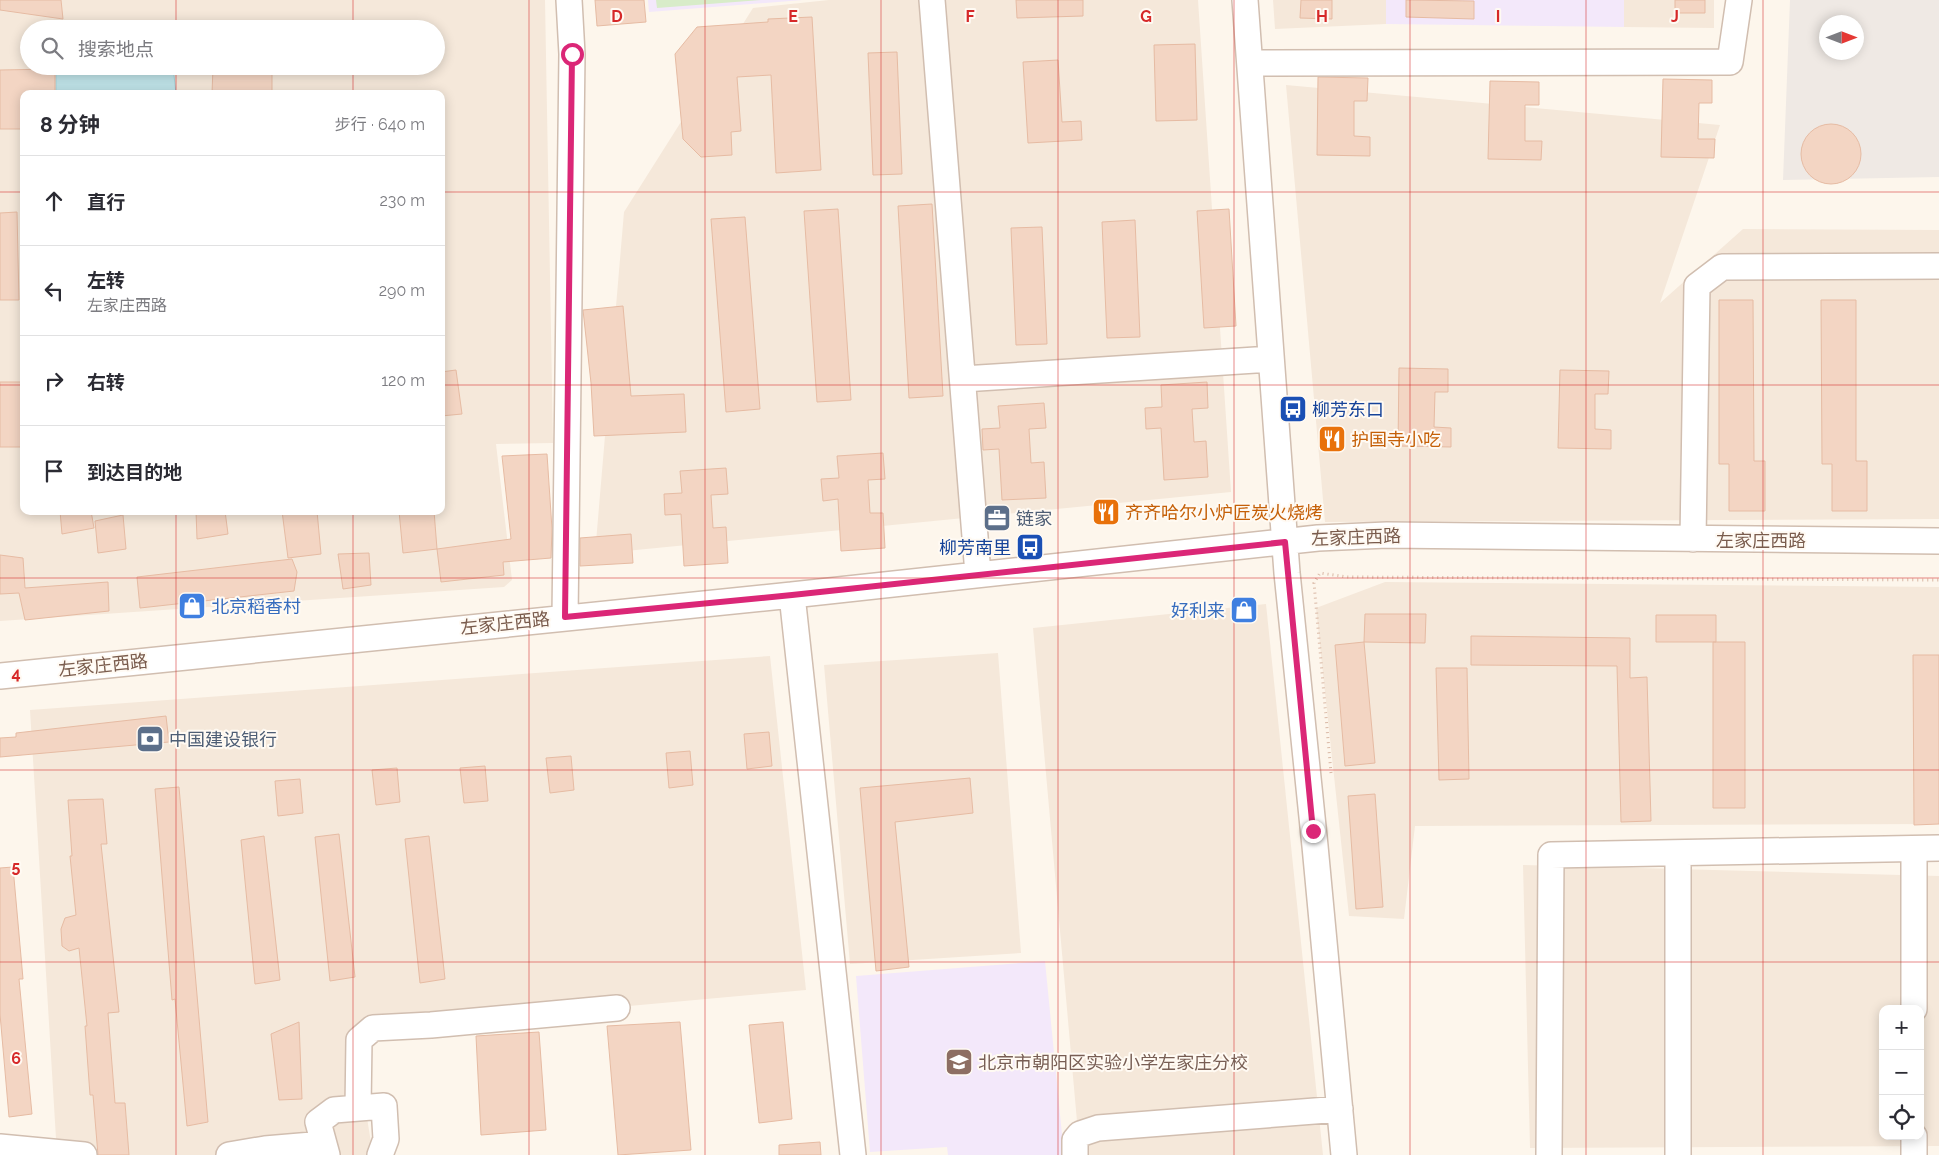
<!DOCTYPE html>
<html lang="zh">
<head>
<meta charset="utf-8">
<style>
  :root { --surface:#fff; --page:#f2f2f3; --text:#2b2b33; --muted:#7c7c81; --line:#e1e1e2 }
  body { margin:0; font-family:Raleway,"Noto Sans SC",sans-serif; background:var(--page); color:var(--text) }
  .controls { position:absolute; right:15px; bottom:15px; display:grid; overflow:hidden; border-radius:10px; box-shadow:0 2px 12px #0003 }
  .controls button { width:45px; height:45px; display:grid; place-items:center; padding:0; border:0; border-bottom:1px solid var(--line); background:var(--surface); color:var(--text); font:25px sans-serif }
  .compass { position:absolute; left:1819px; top:15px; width:45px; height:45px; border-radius:50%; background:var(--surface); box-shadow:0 2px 12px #0003; rotate:90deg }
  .stop { position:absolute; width:15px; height:15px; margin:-11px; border:4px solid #db2777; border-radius:50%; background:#fff }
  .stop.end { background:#db2777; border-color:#fff; box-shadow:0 1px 5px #0008 }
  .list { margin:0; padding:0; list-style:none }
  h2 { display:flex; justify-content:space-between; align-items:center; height:65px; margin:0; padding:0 20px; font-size:21px }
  h2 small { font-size:16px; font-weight:400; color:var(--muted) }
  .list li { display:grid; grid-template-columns:32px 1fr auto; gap:15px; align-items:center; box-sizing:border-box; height:90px; padding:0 20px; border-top:1px solid var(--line) }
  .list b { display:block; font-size:19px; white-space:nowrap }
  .list p { margin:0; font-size:16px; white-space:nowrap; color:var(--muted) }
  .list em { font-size:16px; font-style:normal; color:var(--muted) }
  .icon { flex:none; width:28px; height:28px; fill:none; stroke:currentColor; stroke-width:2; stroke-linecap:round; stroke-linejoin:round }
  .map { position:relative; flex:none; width:1939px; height:1155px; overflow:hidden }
  .search { position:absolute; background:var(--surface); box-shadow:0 2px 12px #0003; left:20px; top:20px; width:425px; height:55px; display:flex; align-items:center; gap:12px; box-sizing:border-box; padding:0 18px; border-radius:28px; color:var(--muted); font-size:19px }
  .panel { position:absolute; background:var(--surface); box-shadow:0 2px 12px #0003; left:20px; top:90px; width:425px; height:425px; border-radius:10px }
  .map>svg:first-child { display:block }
  .residential { fill:#f5e8da; fill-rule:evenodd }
  .industrial { fill:#efe9e4; fill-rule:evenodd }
  .education { fill:#f3e8fa }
  .green { fill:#d8ecc9 }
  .water { fill:#bfe3e8; stroke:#a5d3da }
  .building { fill:#f3d5c3; stroke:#e6bba3 }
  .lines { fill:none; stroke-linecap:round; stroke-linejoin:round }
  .minor-casing { stroke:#d1beb0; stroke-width:28 }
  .path { stroke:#d9b8a5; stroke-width:3; stroke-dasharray:1 4; stroke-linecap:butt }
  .minor { stroke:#fff; stroke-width:25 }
  .route { stroke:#db2777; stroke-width:6 }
  .grid { fill:none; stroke:#d62828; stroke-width:1; stroke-opacity:0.55 }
  .labels { text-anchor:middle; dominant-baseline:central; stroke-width:4; stroke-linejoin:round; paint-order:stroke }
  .transit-label { font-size:18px; fill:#164399; stroke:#fffaf3; text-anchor:start }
  .food-label { font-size:18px; fill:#c56008; stroke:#fffaf3; text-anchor:start }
  .service-label { font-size:18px; fill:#4e5e75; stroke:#fffaf3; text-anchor:start }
  .street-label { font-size:18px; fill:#7a5c4d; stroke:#fffaf3 }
  .shop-label { font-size:18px; fill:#366cbe; stroke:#fffaf3; text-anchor:start }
  .education-label { font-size:18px; fill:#785e54; stroke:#fffaf3; text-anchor:start }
  .grid-label { font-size:16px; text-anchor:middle; font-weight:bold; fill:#d62828; stroke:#fffaf3; stroke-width:4; stroke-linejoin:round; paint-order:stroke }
</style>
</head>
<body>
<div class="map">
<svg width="1939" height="1155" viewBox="0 0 1939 1155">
  <rect width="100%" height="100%" fill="#fdf6ec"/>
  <!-- residential -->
  <path class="residential" d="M0,0H545L553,443L496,444L512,580L504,587L0,621ZM29,29H436V66H29ZM24,94H441V511H24Z
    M829,0H1198L1231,492L595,554L624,212L753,8Z
    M1273,0H1386V24L1275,29Z
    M1624,0H1714V28L1624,27Z
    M1286,85L1720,125L1660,303L1743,229L1939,230V519L1325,522Z
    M1385,582L1939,587V824L1415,826L1404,919L1349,916L1316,608Z
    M1266,604L1323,1155H1080L1033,628Z
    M998,653L1021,953L850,964L824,665Z
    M770,656L806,990L353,1031L373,1155H57L30,710Z
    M1523,865L1939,876V1146L1530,1148ZM1883,1009H1920V1136H1883Z"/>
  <!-- industrial -->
  <path class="industrial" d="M1790,0H1939V177L1783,180ZM1826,22H1856V52H1826Z"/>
  <!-- education -->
  <path class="education" d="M648,0H803L649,12Z
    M1386,0H1624V27L1386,24Z
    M1045,961L1064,1155H948L947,1147L870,1152L856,976Z"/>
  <!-- green -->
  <path class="green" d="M656,0H761L657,8Z"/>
  <!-- water -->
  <path class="water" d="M56,66H173L176,94H56Z"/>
  <!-- building -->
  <path class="building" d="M0,0H61L63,19L0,10Z
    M595,0H644L646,22L597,26Z
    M1016,0H1083V16L1017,18Z
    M1301,0H1332V19L1300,18Z
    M1406,0L1474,1V19L1406,17Z
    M1675,0H1705V13H1675Z
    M812,17L821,170L776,173L771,75L737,77L741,131L731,132L732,155L701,157L683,139L675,54L697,27L768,22V19Z
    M1195,44L1197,120L1156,121L1154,45Z
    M897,52L902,174L873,175L868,53Z
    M1058,60L1062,122L1081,121L1082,140L1028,143L1023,62Z
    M213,66H272V94H212Z
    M55,69V94H24V129H0V70Z
    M1318,77L1368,78L1367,101H1354V136L1370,137V156L1317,155Z
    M1663,79L1712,80V103H1699L1698,139H1715L1714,158L1661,157Z
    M1490,81L1539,82V105H1525V141H1542L1541,160L1488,159Z
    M1801 154a30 30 0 1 1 60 0a30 30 0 1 1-60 0Z
    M932,204L943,396L909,398L898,206Z
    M838,209L851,400L817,402L804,211Z
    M1229,209L1236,326L1204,328L1197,211Z
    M17,212L19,300H0V213Z
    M745,217L760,409L726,412L711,219Z
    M1135,220L1140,337L1107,338L1102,222Z
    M1042,227L1047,344L1016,345L1011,228Z
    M1719,300H1753L1754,461H1765V511H1729V464H1719Z
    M1821,300H1856V461H1867V511H1832V464H1822Z
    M623,306L631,396L684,394L686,432L594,436L591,383L583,310Z
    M1399,368L1448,369V392H1435L1434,427L1451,428V447L1398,446Z
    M456,370L462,414L441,416V372Z
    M1560,370L1609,371L1608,394H1595V429L1611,430V449L1558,448Z
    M0,382H24V447H0Z
    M1207,382L1208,408L1192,409L1194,442L1206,441L1208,477L1164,480L1161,428L1146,429L1145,408L1162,407L1161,385Z
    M1044,403L1046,428L1029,429L1031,463L1044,462L1046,498L1002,500L999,449L983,450L982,429L1000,428L998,406Z
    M883,453L885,479L868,480L870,513H883L885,548L841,551L838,499L823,501L821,479L839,478L837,456Z
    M547,454L552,529L551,558L503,562L504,575L441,582L437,549L511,539L502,456Z
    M726,468L728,494L711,495L713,528L726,527L728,563L684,566L681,514L665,515L664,494L682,493L680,471Z
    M60,511H91L94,528L62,534Z
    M196,511H225L228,534L197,539Z
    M282,511H317L321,554L288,558Z
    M399,511H434L437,549L403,553Z
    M123,515L126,549L98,553L95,521Z
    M631,534L633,563L580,566V538Z
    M369,553L371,585L343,589L338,554Z
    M0,555L23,558L25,588L108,582L109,611L25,620L19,593L0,594Z
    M292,559L297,572L294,591L140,608L137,577Z
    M1365,614H1426L1425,643L1364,642Z
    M1656,615H1716V642H1656Z
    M1471,636L1630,638V678L1647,677L1651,821L1621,822L1617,666L1471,665Z
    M1364,642L1375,763L1345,766L1335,645Z
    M1713,642H1745V808H1713Z
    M1913,655H1939V824L1914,825Z
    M1436,668H1467L1469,779L1439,780Z
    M166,716L169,742L0,757V738L16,737V733Z
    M769,732L772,766L747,769L744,734Z
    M690,751L693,785L669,788L666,753Z
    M571,756L574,790L550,793L546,758Z
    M485,766L488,801L464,803L460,768Z
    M397,768L400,802L376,805L372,770Z
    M970,778L973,813L895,822L909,967L876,971L860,788Z
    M300,779L303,813L278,816L275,781Z
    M179,787L208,1122L187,1126L175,999L172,1000L155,789Z
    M1375,794L1383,907L1356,909L1348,796Z
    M103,799L107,844H101L119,1012L108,1013L115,1103H125L129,1155H98L93,1095H90L85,1026H87L79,948L69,951L62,946L61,929L65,918L76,915L70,856H72L68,800Z
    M339,834L355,977L330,981L315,837Z
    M264,836L280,980L255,984L241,840Z
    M429,836L445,979L420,983L405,839Z
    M13,867L23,979H19L32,1114L9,1117L0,1014V868Z
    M299,1022L302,1099L279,1100L271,1034Z
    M680,1022L691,1150L618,1155L607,1026Z
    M783,1022L792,1119L759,1123L749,1025Z
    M539,1032L546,1130L481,1135L476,1036Z
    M820,1142L821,1155H779V1145Z"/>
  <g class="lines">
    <!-- minor casing -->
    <g class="minor-casing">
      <path id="minor" d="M932,0L978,574
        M1245,0L1287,573L1315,846L1344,1155
        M1250,63L1730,62L1739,0
        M963,379L1271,359
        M1693,539L1697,286L1722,267L1939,266
        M792,595L853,1155
        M565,617L572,54L569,0
        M0,676L792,595L1318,538L1387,535L1939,541
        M1914,849V1009
        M1678,853V1155
        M358,1108L359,1040L373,1028L431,1025L617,1008
        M1914,1136V1155
        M0,1147L84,1155
        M229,1155L265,1149L324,1144
        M327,1155L318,1122L334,1110L384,1106L386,1139L380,1155
        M1075,1155V1140L1080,1134L1098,1128L1340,1109
        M1549,1155L1551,855L1939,848"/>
    </g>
    <!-- path -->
    <path class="path" d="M1331,773L1314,583L1320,573L1347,577L1939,580"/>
    <!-- minor -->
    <use href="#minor" class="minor"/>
  </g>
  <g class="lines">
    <!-- route -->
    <path class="route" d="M572,54L565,617L792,595L1285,542L1313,831"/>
  </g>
  <!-- grid -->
  <path class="grid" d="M176,0V29M353,0V29M529,0V1155M705,0V1155M881,0V1155M1058,0V1155M1234,0V1155M1410,0V1155M1586,0V1155M1763,0V1155M176,66V94M353,66V94M0,192H24M441,192H1939M0,385H24M441,385H1939M176,511V1155M353,511V1155M0,578H1939M0,770H1939M0,962H1939"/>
  <!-- icons -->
  <defs>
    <g id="bus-square" transform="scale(1.4375)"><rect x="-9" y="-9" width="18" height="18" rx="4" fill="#1a4fb4" stroke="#fffaf3"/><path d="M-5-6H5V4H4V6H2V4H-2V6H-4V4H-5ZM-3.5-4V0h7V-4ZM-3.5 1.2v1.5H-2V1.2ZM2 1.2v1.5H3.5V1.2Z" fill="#fff"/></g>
    <g id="restaurant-square" transform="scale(1.4375)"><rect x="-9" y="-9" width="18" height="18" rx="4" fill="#e8710a" stroke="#fffaf3"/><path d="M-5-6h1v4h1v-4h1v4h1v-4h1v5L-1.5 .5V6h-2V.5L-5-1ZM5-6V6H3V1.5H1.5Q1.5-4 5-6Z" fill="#fff"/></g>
    <g id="office-square" transform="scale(1.4375)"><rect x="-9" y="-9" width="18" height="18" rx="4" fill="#5c6f8a" stroke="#fffaf3"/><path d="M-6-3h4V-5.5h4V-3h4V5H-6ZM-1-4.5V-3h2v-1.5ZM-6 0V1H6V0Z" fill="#fff"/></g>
    <g id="shop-square" transform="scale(1.4375)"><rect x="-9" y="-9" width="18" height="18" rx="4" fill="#3f7fe0" stroke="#fffaf3"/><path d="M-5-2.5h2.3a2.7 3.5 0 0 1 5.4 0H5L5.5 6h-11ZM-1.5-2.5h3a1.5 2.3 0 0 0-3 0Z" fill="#fff"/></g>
    <g id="bank-square" transform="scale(1.4375)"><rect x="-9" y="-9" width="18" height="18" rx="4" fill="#5c6f8a" stroke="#fffaf3"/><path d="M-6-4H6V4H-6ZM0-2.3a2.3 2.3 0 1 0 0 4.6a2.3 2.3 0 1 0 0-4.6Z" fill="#fff"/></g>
    <g id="school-square" transform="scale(1.4375)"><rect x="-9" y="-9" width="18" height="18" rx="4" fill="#8d6e63" stroke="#fffaf3"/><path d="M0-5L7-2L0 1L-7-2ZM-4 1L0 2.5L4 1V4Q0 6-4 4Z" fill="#fff"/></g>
  </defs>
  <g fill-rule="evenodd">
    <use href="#bus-square" x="1293" y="409"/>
    <use href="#restaurant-square" x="1332" y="439"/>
    <use href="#restaurant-square" x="1106" y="512"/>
    <use href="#office-square" x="997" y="518"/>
    <use href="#bus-square" x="1030" y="547"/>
    <use href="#shop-square" x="192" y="606"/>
    <use href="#shop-square" x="1244" y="610"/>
    <use href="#bank-square" x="150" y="739"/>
    <use href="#school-square" x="959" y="1062"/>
  </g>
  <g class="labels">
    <!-- transit labels -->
    <g class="transit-label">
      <text x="1312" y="409">柳芳东口</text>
      <text x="1011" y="547" text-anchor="end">柳芳南里</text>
    </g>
    <!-- food labels -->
    <g class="food-label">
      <text x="1351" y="439">护国寺小吃</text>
      <text x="1125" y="512">齐齐哈尔小炉匠炭火烧烤</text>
    </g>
    <!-- service labels -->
    <g class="service-label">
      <text x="1016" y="518">链家</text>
      <text x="169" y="739">中国建设银行</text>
    </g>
    <!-- street labels -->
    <g class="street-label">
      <text transform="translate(1356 537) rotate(-2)">左家庄西路</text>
      <text x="1761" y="540">左家庄西路</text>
      <text transform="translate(505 623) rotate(-6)">左家庄西路</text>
      <text transform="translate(103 665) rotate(-6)">左家庄西路</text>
    </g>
    <!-- shop labels -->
    <g class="shop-label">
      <text x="211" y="606">北京稻香村</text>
      <text x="1225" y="610" text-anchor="end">好利来</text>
    </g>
    <!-- education labels -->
    <g class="education-label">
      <text x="978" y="1062">北京市朝阳区实验小学左家庄分校</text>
    </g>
  </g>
  <g class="grid-label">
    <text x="617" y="22">D</text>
    <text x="793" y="22">E</text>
    <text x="970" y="22">F</text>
    <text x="1146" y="22">G</text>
    <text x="1322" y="22">H</text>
    <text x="1498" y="22">I</text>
    <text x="1675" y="22">J</text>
    <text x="16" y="679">4</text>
    <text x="16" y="872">5</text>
    <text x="16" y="1064">6</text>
  </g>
</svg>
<div class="controls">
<button>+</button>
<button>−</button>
<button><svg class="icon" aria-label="locate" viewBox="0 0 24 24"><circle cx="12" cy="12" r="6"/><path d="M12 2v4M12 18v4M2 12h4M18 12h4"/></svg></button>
</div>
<svg class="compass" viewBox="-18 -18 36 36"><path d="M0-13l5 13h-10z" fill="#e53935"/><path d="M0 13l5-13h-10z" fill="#7c7c81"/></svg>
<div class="stop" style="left:572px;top:54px"></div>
<div class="stop end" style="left:1313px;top:831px"></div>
<div class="search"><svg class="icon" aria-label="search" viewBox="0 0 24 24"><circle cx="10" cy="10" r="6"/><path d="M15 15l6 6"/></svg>搜索地点</div>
<section class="panel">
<h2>8 分钟<small>步行 · 640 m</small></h2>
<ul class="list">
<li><svg class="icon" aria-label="ahead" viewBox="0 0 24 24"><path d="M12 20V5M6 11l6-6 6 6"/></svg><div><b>直行</b></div><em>230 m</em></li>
<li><svg class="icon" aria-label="left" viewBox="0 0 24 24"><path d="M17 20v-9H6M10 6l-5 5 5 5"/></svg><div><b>左转</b><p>左家庄西路</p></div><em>290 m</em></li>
<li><svg class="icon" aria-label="right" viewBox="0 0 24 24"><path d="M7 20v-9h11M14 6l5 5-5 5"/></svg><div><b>右转</b></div><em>120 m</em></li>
<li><svg class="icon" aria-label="arrive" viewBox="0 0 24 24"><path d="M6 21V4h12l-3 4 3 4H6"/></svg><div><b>到达目的地</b></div></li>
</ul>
</section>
</div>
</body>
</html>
